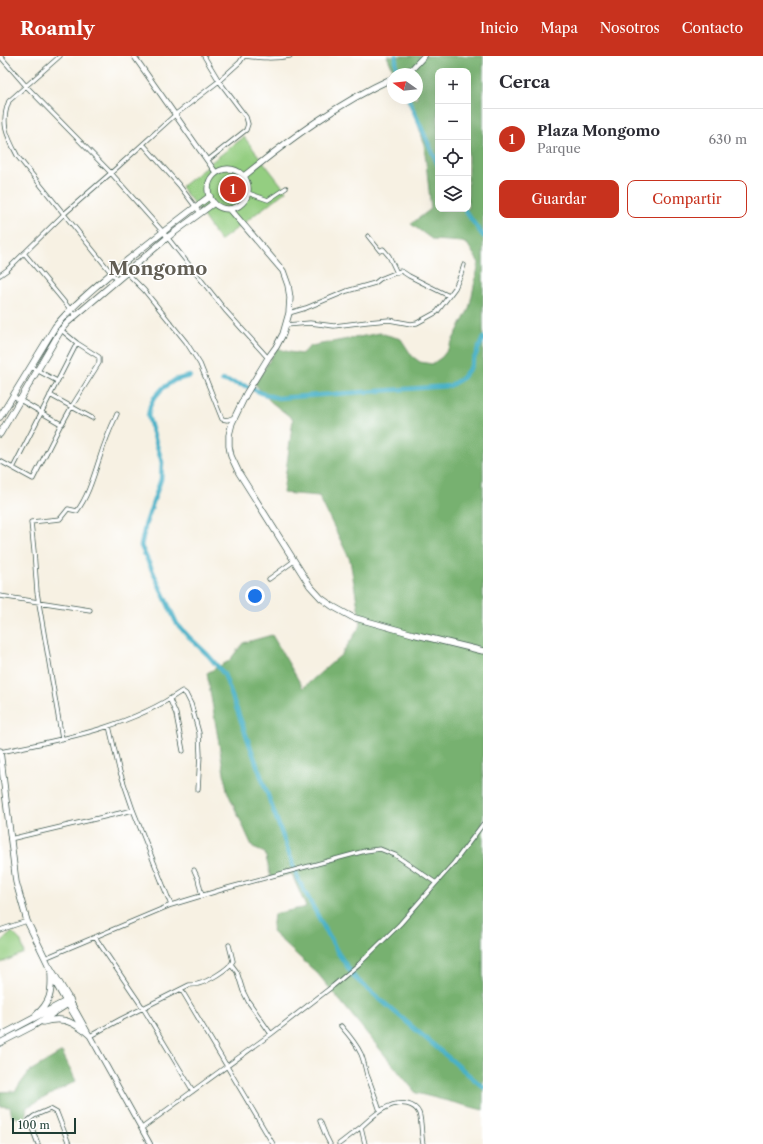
<!DOCTYPE html>
<html lang="es">
<head>
<meta charset="utf-8">
<style>
  :root { --surface:#fff; --page:#f7f7f7; --text:#2b2b33; --muted:#7c7c81; --line:#e1e1e2; --accent:#c8321e }
  body { margin:0; font-family:"Libre Caslon Text",serif; background:var(--page); color:var(--text) }
  .controls { position:absolute; right:12px; top:12px; display:grid; overflow:hidden; border-radius:8px; box-shadow:0 4px 16px #0002 }
  .controls button { width:36px; height:36px; display:grid; place-items:center; padding:0; border:0; border-bottom:1px solid var(--line); background:var(--surface); color:var(--text); font:20px sans-serif }
  .compass { position:absolute; left:387px; top:12px; width:36px; height:36px; border-radius:50%; background:var(--surface); box-shadow:0 4px 16px #0002; rotate:285deg }
  .scale { position:absolute; left:12px; bottom:10px; width:64px; box-sizing:border-box; padding-left:4px; border:2px solid #1f3d34; border-top:0; font-size:11px; line-height:14px; white-space:nowrap; color:#1f3d34; -webkit-text-stroke:3px #fff; paint-order:stroke }
  .you { position:absolute; left:255px; top:540px; width:14px; height:14px; margin:-10px; border:3px solid #fff; border-radius:50%; background:#1a73e8; box-shadow:0 0 0 6px #1a73e833 }
  .badge { display:grid; place-items:center; width:26px; height:26px; border-radius:50%; background:var(--accent); color:#fff; font-size:13px; font-weight:700 }
  .pin { position:absolute; translate:-50% -50%; border:2px solid #fff; box-shadow:0 1px 4px #0006 }
  .list { margin:0; padding:0; list-style:none }
  h2 { display:flex; justify-content:space-between; align-items:center; height:52px; margin:0; padding:0 16px; font-size:17px }
  h2 small { font-size:13px; font-weight:400; color:var(--muted) }
  .list li { display:grid; grid-template-columns:26px 1fr auto; gap:12px; align-items:center; box-sizing:border-box; height:60px; padding:0 16px; border-top:1px solid var(--line) }
  .list b { display:block; font-size:15px; white-space:nowrap }
  .list p { margin:0; font-size:13px; white-space:nowrap; color:var(--muted) }
  .list em { font-size:13px; font-style:normal; color:var(--muted) }
  .actions { display:flex; gap:8px; padding:12px 16px }
  .actions a { flex:1; padding:9px 0; border:1px solid var(--accent); border-radius:8px; text-align:center; font-size:14px; color:var(--accent) }
  .actions .main { background:var(--accent); color:#fff }
  .icon { flex:none; width:22px; height:22px; fill:none; stroke:currentColor; stroke-width:2; stroke-linecap:round; stroke-linejoin:round }
  .map { position:relative; flex:none; width:483px; height:1088px; overflow:hidden }
  header { display:flex; align-items:center; gap:24px; box-sizing:border-box; height:56px; padding:0 20px; background:var(--accent); color:#fff }
  header strong { font-size:19px }
  nav { display:flex; gap:22px; margin-inline-start:auto; font-size:14px }
  main { display:flex }
  aside { flex:1; background:var(--surface) }
  .map>svg:first-child { display:block }
  .green { fill:#94ce81; stroke:#5a865a }
  .forest { fill:#77b16f; stroke:#4b7752; fill-rule:evenodd }
  .lines { fill:none; stroke-linecap:round; stroke-linejoin:round }
  .canal { stroke:#48b1c7; stroke-width:4.5 }
  .minor-casing { stroke:#3f584e; stroke-width:5 }
  .tertiary-casing { stroke:#3f584e; stroke-width:6 }
  .primary-casing { stroke:#3f584e; stroke-width:7 }
  .minor { stroke:#fff; stroke-width:3.5 }
  .tertiary { stroke:#fff; stroke-width:4.5 }
  .primary { stroke:#fff; stroke-width:5.5 }
  .labels { text-anchor:middle; dominant-baseline:central; stroke-width:3; stroke-linejoin:round; paint-order:stroke }
  .town-label { font-size:19px; font-weight:bold; fill:#625e54; stroke:#fff }
</style>
</head>
<body>
<header>
<strong>Roamly</strong>
<nav><a>Inicio</a><a>Mapa</a><a>Nosotros</a><a>Contacto</a></nav>
</header>
<main>
<div class="map">
<svg width="483" height="1088" viewBox="0 0 483 1088">
  <rect width="100%" height="100%" fill="#fff"/>
  <filter id="ink" filterUnits="userSpaceOnUse"><feTurbulence type="fractalNoise" baseFrequency=".025" numOctaves="2"/><feDisplacementMap in="SourceGraphic" scale="8" xChannelSelector="R" yChannelSelector="G"/><feConvolveMatrix kernelMatrix="1 2 1 2 8 2 1 2 1" color-interpolation-filters="sRGB"/></filter>
  <filter id="wash" filterUnits="userSpaceOnUse"><feTurbulence type="fractalNoise" baseFrequency=".012" numOctaves="4" result="noise"/><feDisplacementMap in="SourceGraphic" scale="16" xChannelSelector="R" yChannelSelector="G"/><feGaussianBlur stdDeviation="0.9" result="paint"/><feColorMatrix in="noise" values="0 0 0 0 0 0 0 0 0 0 0 0 0 0 0 0 0 1.4 0 .05"/><feComposite in="paint" operator="in"/></filter>
  <g filter="url(#wash)">
    <rect width="100%" height="100%" fill="#f7f1e3"/>
    <!-- green -->
    <path class="green" d="M244,81L286,135L220,185L201,157L181,131L206,111L210,107Z
      M12,876L21,885L24,897L1,907L0,905V887Z"/>
    <!-- forest -->
    <path class="forest" d="M387,0H483V1054L416,1037L318,918L272,876L274,858L306,851L292,818L271,822L265,797L253,792L227,735L207,617L229,605L243,587L272,579L303,632L341,599L361,569L350,504L319,440L283,437L293,363L271,346L255,328L277,292L289,296L301,298L311,290L380,277L401,283L412,300L420,306L432,308L442,301L448,293L469,253L479,207L468,189L467,188L462,186L433,184L411,168L431,153L424,87L417,65L406,42H417V18H395ZM438,15H468V153H438Z
      M62,996L76,1025L27,1051L25,1064L12,1060L10,1051L0,1050V1036L15,1035L30,1015Z"/>
    <g class="lines">
      <!-- canal -->
      <path class="canal" d="M396,0V10L399,18
        M408,42L438,109
        M464,153L483,180
        M190,320L175,324L163,332L154,342L150,350L148,360L162,406L161,423L145,470L141,490L177,568L190,582L208,599L224,618L299,825L338,897L355,922L483,1031
        M222,324L246,330L266,339L278,342L449,330L461,323L470,312L483,282"/>
    </g>
  </g>
  <g filter="url(#ink)">
    <g class="lines">
      <!-- minor casing -->
      <g class="minor-casing">
        <path id="minor" d="M0,0L26,30L111,117L163,176L225,254L268,302
          M60,0L9,45C0,68 7,80 18,101L117,224
          M204,0L219,25L246,61L248,68L246,74L208,104
          M244,0C261,2 274,3 290,0
          M143,88L179,129L200,157
          M248,137L268,144L286,132
          M368,180L380,195L383,193L389,200L397,217
          M24,197L75,259
          M126,216L144,234L186,286L200,308L222,363L227,364L235,361
          M0,219L7,214L64,158L111,117L176,58L219,25L240,6L244,0
          M289,257L306,252L347,235L375,227L380,223L400,215L403,216L409,220L449,240
          M286,269L310,267L334,270L367,266L389,264L411,268L417,267L437,256L455,232L461,218L464,209
          M31,311L57,325
          M50,339L92,362
          M13,340L61,368
          M0,405L33,423L61,368H62L72,350L99,307V301L77,287L60,273
          M13,412L77,287
          M269,523L294,505
          M0,540L90,554
          M170,644L176,658L183,695
          M109,670L119,713L133,754L171,849
          M62,683L37,536L34,495L31,466L60,463L68,453L77,455C88,440 93,422 99,404C104,388 110,373 117,358
          M0,696C63,683 128,672 182,635L186,638L191,648L199,677L200,699L198,734
          M10,783L133,754
          M194,814L198,823L202,840
          M0,874L27,865
          M95,881L143,952L193,1035
          M45,902L171,849L224,833L365,795L380,793L395,799L436,827
          M231,908L237,916L243,935L248,945L271,978
          M181,933L273,1088
          M341,970C348,978 356,987 361,998C364,1005 365,1012 367,1019C372,1031 376,1043 380,1055
          M90,980L121,963L189,929C192,929 195,929 198,928C207,926 229,913 233,905L229,889
          M320,1065L326,1080L330,1088
          M361,1071C373,1060 389,1044 407,1048C411,1049 417,1052 419,1057C422,1065 421,1079 423,1088
          M142,1072L271,978L333,930L359,908L400,868L436,827L453,808L483,768
          M38,1088L29,1064L34,1060L50,1053L57,1057L69,1088
          M339,1088L361,1071L365,1088"/>
      </g>
      <!-- tertiary casing -->
      <g class="tertiary-casing">
        <path id="tertiary" d="M134,0L216,117
          M71,946L150,1088
          M68,949L83,974L90,980"/>
      </g>
      <!-- primary casing -->
      <g class="primary-casing">
        <path id="primary" d="M401,18L412,13L424,0
          M208 133a20 20 0 1 1 40 0a20 20 0 1 1-40 0Z
          M244,120C290,83 338,47 393,22
          M230,153L283,215L288,229L290,242L289,257L283,278L276,291L268,302L246,338L232,367L229,379V390L231,400L239,417L310,530L321,542L332,550L352,561L413,578L483,595
          M0,361L55,271C68,254 85,240 101,226C136,196 173,168 210,140
          M0,378L61,274L67,267L168,181L214,147
          M0,695L16,826L27,865L48,908L71,946L33,970L0,987
          M52,921L68,949
          M36,959C50,947 52,937 51,918
          M43,966C60,961 69,964 83,974
          M0,980L70,943"/>
      </g>
      <!-- minor -->
      <use href="#minor" class="minor"/>
      <!-- tertiary -->
      <use href="#tertiary" class="tertiary"/>
      <!-- primary -->
      <use href="#primary" class="primary"/>
    </g>
  </g>
  <g class="labels">
    <!-- town labels -->
    <g class="town-label">
      <text x="158" y="212">Mongomo</text>
    </g>
  </g>
</svg>
<div class="controls">
<button>+</button>
<button>−</button>
<button><svg class="icon" aria-label="locate" viewBox="0 0 24 24"><circle cx="12" cy="12" r="6"/><path d="M12 2v4M12 18v4M2 12h4M18 12h4"/></svg></button>
<button><svg class="icon" aria-label="layers" viewBox="0 0 24 24"><path d="M12 4l9 5-9 5-9-5zM3 14l9 5 9-5"/></svg></button>
</div>
<svg class="compass" viewBox="-18 -18 36 36"><path d="M0-13l5 13h-10z" fill="#e53935"/><path d="M0 13l5-13h-10z" fill="#7c7c81"/></svg>
<div class="scale">100 m</div>
<div class="you"></div>
<div class="pin badge" style="left:233px;top:133px">1</div>
</div>
<aside>
<h2>Cerca<small></small></h2>
<ul class="list">
<li><span class="badge">1</span><div><b>Plaza Mongomo</b><p>Parque</p></div><em>630 m</em></li>
</ul>
<div class="actions"><a class="main">Guardar</a><a>Compartir</a></div>
</aside>
</main>
</body>
</html>
